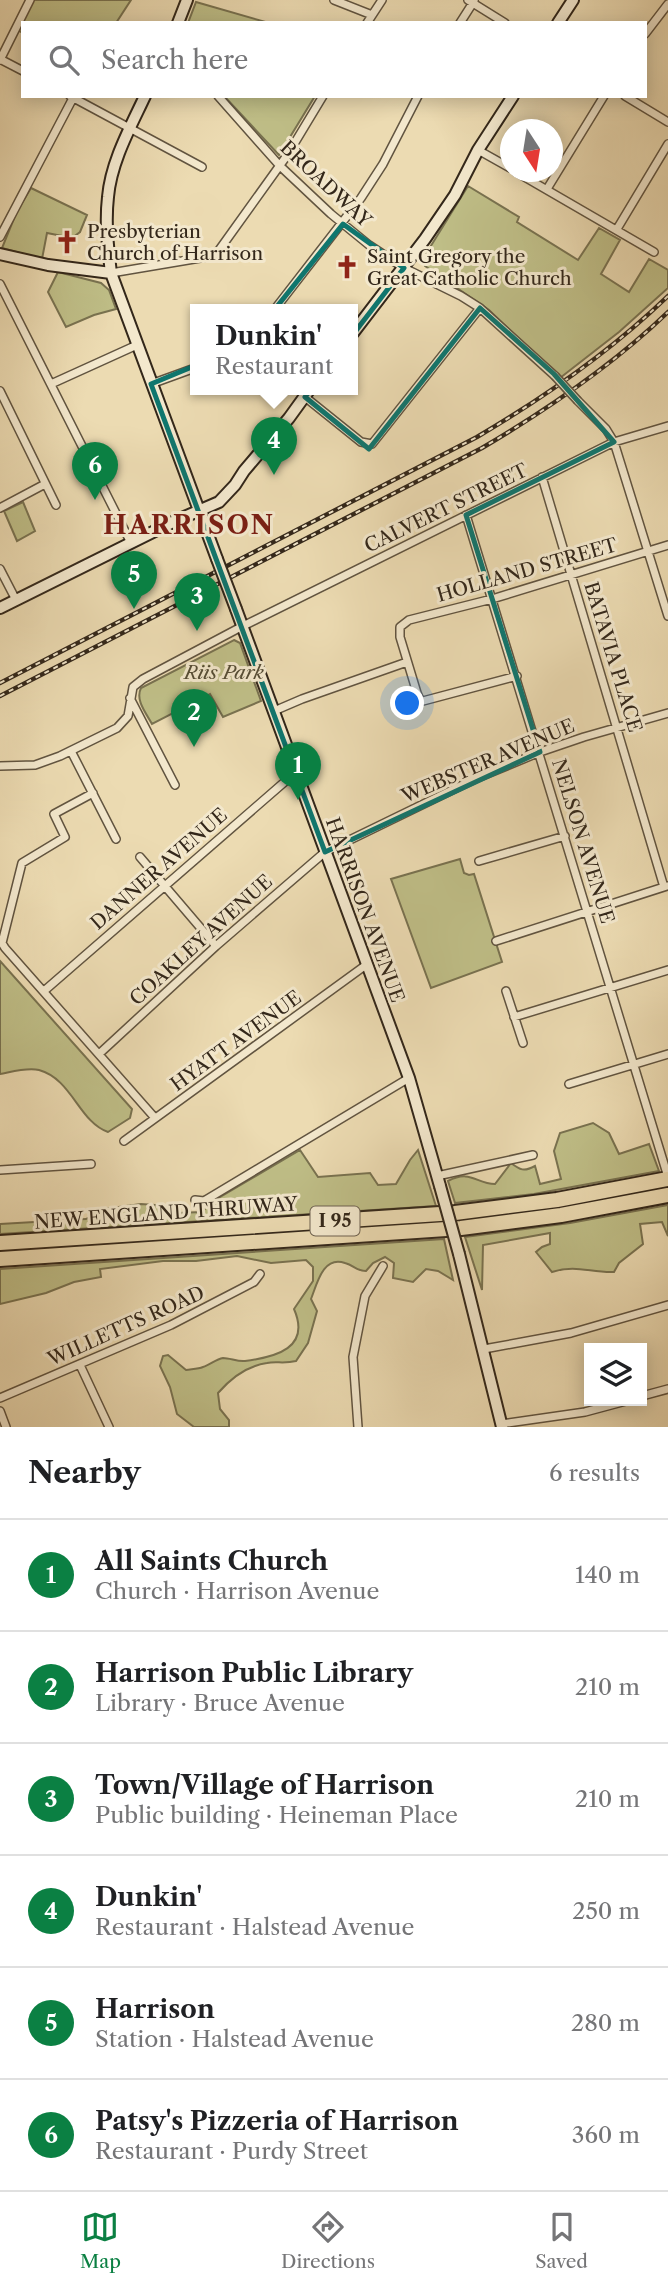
<!DOCTYPE html>
<html lang="en">
<head>
<meta charset="utf-8">
<style>
  :root { --surface:#fff; --page:#f2f2f2; --text:#202124; --muted:#757577; --line:#e0e0e0; --accent:#0b8043 }
  body { margin:0; font-family:"Libre Caslon Text",serif; background:var(--page); color:var(--text) }
  .controls { position:absolute; right:21px; bottom:21px; display:grid; overflow:hidden; border-radius:0px; box-shadow:0 4px 18px #0003 }
  .controls button { width:63px; height:63px; display:grid; place-items:center; padding:0; border:0; border-bottom:2px solid var(--line); background:var(--surface); color:var(--text); font:35px sans-serif }
  .compass { position:absolute; left:500px; top:119px; width:63px; height:63px; border-radius:50%; background:var(--surface); box-shadow:0 4px 18px #0003; rotate:168deg }
  .you { position:absolute; left:408px; top:704px; width:24px; height:24px; margin:-18px; border:5px solid #fff; border-radius:50%; background:#1a73e8; box-shadow:0 0 0 10px #1a73e833 }
  .badge { display:grid; place-items:center; width:46px; height:46px; border-radius:50%; background:var(--accent); color:#fff; font-size:23px; font-weight:700 }
  .pin { position:absolute; translate:-50% -58px; filter:drop-shadow(0 2px 4px #0008) }
  .pin::after { content:''; position:absolute; top:37px; width:24px; height:21px; background:inherit; clip-path:polygon(0 0,100% 0,50% 100%) }
  .popup { position:absolute; left:190px; top:304px; width:168px; height:91px; box-sizing:border-box; display:grid; place-content:center; border-radius:0px; background:var(--surface); filter:drop-shadow(0 2px 5px #0005); font-size:23px; white-space:nowrap; color:var(--muted) }
  .popup b { font-size:26px; color:var(--text) }
  .popup::after { content:''; position:absolute; left:50%; top:100%; margin-left:-14px; border:14px solid transparent; border-top-color:var(--surface) }
  .list { margin:0; padding:0; list-style:none }
  h2 { display:flex; justify-content:space-between; align-items:center; height:91px; margin:0; padding:0 28px; font-size:30px }
  h2 small { font-size:23px; font-weight:400; color:var(--muted) }
  .list li { display:grid; grid-template-columns:46px 1fr auto; gap:21px; align-items:center; box-sizing:border-box; height:112px; padding:0 28px; border-top:2px solid var(--line) }
  .list b { display:block; font-size:26px; white-space:nowrap }
  .list p { margin:0; font-size:23px; white-space:nowrap; color:var(--muted) }
  .list em { font-size:23px; font-style:normal; color:var(--muted) }
  .icon { flex:none; width:38px; height:38px; fill:none; stroke:currentColor; stroke-width:2; stroke-linecap:round; stroke-linejoin:round }
  .map { position:relative; flex:none; width:668px; height:1427px; overflow:hidden }
  .search { position:absolute; background:var(--surface); box-shadow:0 4px 18px #0003; left:21px; right:21px; top:21px; height:77px; display:flex; align-items:center; gap:18px; box-sizing:border-box; padding:0 24px; border-radius:0px; color:var(--muted); font-size:26px }
  .sheet { height:763px; background:var(--surface) }
  nav { display:flex; justify-content:space-around; align-items:center; box-sizing:border-box; height:98px; border-top:2px solid var(--line); background:var(--surface); font-size:19px; color:var(--muted) }
  nav a { display:grid; justify-items:center; gap:4px }
  nav .on { color:var(--accent) }
  .map>svg:first-child { display:block }
  .green { fill:#bfbe87; stroke:#797250; stroke-width:2 }
  .lines { fill:none; stroke-linecap:round; stroke-linejoin:round }
  .street-casing { stroke:#615440; stroke-width:10 }
  .secondary-casing { stroke:#33271a; stroke-width:14 }
  .highway-casing { stroke:#33271a; stroke-width:18 }
  .street { stroke:#f3e8cd; stroke-width:7 }
  .secondary { stroke:#f3e8cd; stroke-width:10 }
  .highway { stroke:#ecdbb2; stroke-width:14 }
  .rail-casing { stroke:#33271a; stroke-width:4.5 }
  .rail { stroke:#f3e8cd; stroke-width:2; stroke-dasharray:5; stroke-linecap:butt }
  .street-bridge-casing { stroke:#615440; stroke-width:10; stroke-linecap:butt }
  .secondary-bridge-casing { stroke:#33271a; stroke-width:14; stroke-linecap:butt }
  .street-bridge { stroke:#f3e8cd; stroke-width:7 }
  .secondary-bridge { stroke:#f3e8cd; stroke-width:10 }
  .marked { fill:none; stroke:#0f766e; stroke-width:5; stroke-linejoin:round }
  .labels { text-anchor:middle; dominant-baseline:central; stroke-width:6; stroke-linejoin:round; paint-order:stroke }
  .shield { fill:#f3e8cd; stroke:#6d6150; stroke-width:2 }
  .shield-label { font-size:18px; font-weight:bold; fill:#33271a }
  .street-label { font-size:19px; fill:#33271a; stroke:#f3e8cd }
  .poi-label { font-size:19px; fill:#33271a; stroke:#f3e8cd; text-anchor:start }
  .park-label { font-size:19px; font-style:italic; fill:#564d35; stroke:#f3e8cd }
  .district-label { font-size:26px; font-weight:bold; letter-spacing:2px; fill:#7a1f14; stroke:#f3e8cd }
</style>
</head>
<body>
<div class="map">
<svg width="668" height="1427" viewBox="0 0 668 1427">
  <rect width="100%" height="100%" fill="#ecdbb2"/>
  <filter id="stains"><feTurbulence type="fractalNoise" baseFrequency=".00286" numOctaves="4"/><feColorMatrix values="0 0 0 0 .2 0 0 0 0 .09 0 0 0 0 .02 0 0 0 .5 -.17"/></filter>
  <radialGradient id="worn" r=".72"><stop offset=".6" stop-color="#630" stop-opacity="0"/><stop offset="1" stop-color="#630" stop-opacity=".3"/></radialGradient>
  <!-- green -->
  <path class="green" d="M30,0H131L116,23H23V33L16,29Z
    M196,2L269,23H188Z
    M224,96H315L279,155Z
    M468,186L519,217L517,222L578,260L599,228L620,240L601,274L629,292L649,259L668,270V288L619,332L560,378L489,310L425,266L424,257Z
    M31,188L87,215L80,232L72,238L47,233L42,259L2,248L17,211Z
    M58,272L101,283L109,290L116,309L94,315L66,327L48,292Z
    M23,502L35,531L17,541L4,511Z
    M234,640L240,643L261,701L223,717L210,694L152,724C146,713 135,700 141,688Z
    M460,859L464,873L469,875L474,874L502,962L431,988L391,879Z
    M0,961L132,1109L130,1118L108,1132C79,1122 72,1079 39,1070C27,1067 11,1072 0,1074Z
    M593,1123L609,1133L619,1154L649,1144L659,1171L534,1194L455,1203L448,1181C471,1169 476,1184 495,1184L511,1163C520,1170 524,1172 535,1166L540,1184L561,1179L554,1151L560,1133Z
    M300,1150L318,1177L370,1173L378,1185L396,1184L410,1160L418,1150L436,1206L0,1234V1224L86,1219L104,1209L141,1204L155,1205L177,1213L202,1212L210,1203Z
    M668,1205V1236L662,1222L640,1224L643,1244L619,1263L614,1272C590,1273 577,1264 552,1272L536,1252L542,1247L550,1244V1233L483,1245L482,1290L465,1237L570,1223Z
    M444,1239L453,1280L438,1271L426,1269L413,1282L393,1278L394,1263L385,1257L373,1263L366,1271C356,1271 354,1265 345,1263C323,1255 317,1284 311,1299L317,1311L308,1343L296,1361C284,1364 276,1361 267,1363C246,1366 231,1378 218,1393L220,1409L229,1420V1427H194L177,1414L170,1387L160,1366L163,1356L168,1355L186,1370C192,1369 198,1369 203,1367C210,1365 216,1359 223,1358C230,1358 238,1362 245,1361C276,1357 311,1348 294,1309L313,1281V1267L306,1260L271,1263L237,1256L196,1261H163L100,1269L101,1277L74,1282L46,1293L0,1304V1269Z"/>
  <g class="lines">
    <!-- street casing -->
    <g class="street-casing">
      <path id="street" d="M334,0L372,15
        M468,0L505,23
        M367,23L382,0
        M460,23L474,1
        M645,34L668,4
        M0,59L23,71
        M0,60L30,0
        M70,96L202,167
        M218,96L280,166L331,214L369,245L404,268L461,296L480,308L555,376
        M625,96L668,122
        M478,150L510,168
        M516,172L654,252
        M547,189L604,96
        M617,229L668,144
        M0,237L73,98
        M111,273L212,256L217,253L288,154L323,96
        M0,284L131,543
        M275,309L361,198L383,164L418,96
        M51,384L137,345
        M151,384L195,368
        M0,391L56,505
        M305,397L361,442L372,444L480,308
        M578,401L606,429L614,442L668,616
        M542,477L664,887
        M0,508L45,484
        M466,515L668,1177
        M0,569L16,600
        M517,676L423,701L420,700L417,693L400,637V627L409,620L492,599L668,545
        M130,698L175,785
        M274,711L302,699L407,662
        M71,751L116,839
        M0,766L35,765L60,756L117,728L128,716L133,687L143,679L241,627L614,442L668,426
        M93,793L54,814L65,837L22,863L2,943L5,948L155,1118
        M140,857L216,946
        M479,861L565,836
        M496,941L667,886
        M44,991L296,772
        M506,991L523,1043
        M514,1017L668,970
        M99,1054L216,946L325,852L475,779L540,752L584,737L668,713
        M569,1084L668,1054
        M124,1141L366,965
        M0,1170L91,1164
        M437,1176L533,1155
        M195,1200L204,1201L409,1078
        M484,1349L571,1333L668,1305
        M80,1365L109,1427
        M642,1396L668,1389
        M0,1398L171,1325L254,1282L260,1274
        M0,1411L6,1427
        M501,1424L585,1412L626,1401
        M358,1427L353,1357L365,1296L383,1266"/>
    </g>
    <!-- secondary casing -->
    <g class="secondary-casing">
      <path id="secondary" d="M178,23L187,0
        M558,23L573,0
        M145,96C130,128 111,162 108,197C105,223 108,248 111,273L217,559
        M0,254L48,265L111,273
        M353,333L425,239L455,195L478,150L513,96
        M0,608L175,521L219,502L235,485L244,471L289,418L310,389
        M236,609L409,1078L440,1186
        M459,1254L502,1427"/>
    </g>
    <!-- highway casing -->
    <g class="highway-casing">
      <path id="highway" d="M0,1243L455,1213L557,1200L668,1179
        M0,1259L461,1228L561,1215L668,1195"/>
    </g>
    <!-- street -->
    <use href="#street" class="street"/>
    <!-- secondary -->
    <use href="#secondary" class="secondary"/>
    <!-- highway -->
    <use href="#highway" class="highway"/>
    <!-- rail casing -->
    <g class="rail-casing">
      <path id="rail" d="M0,683L477,437C545,397 610,352 668,296
        M0,696L482,448C548,409 612,366 668,312"/>
    </g>
    <!-- rail -->
    <use href="#rail" class="rail"/>
    <!-- street-bridge casing -->
    <g class="street-bridge-casing">
      <path id="street-bridge" d="M555,376L578,401"/>
    </g>
    <!-- secondary-bridge casing -->
    <g class="secondary-bridge-casing">
      <path id="secondary-bridge" d="M217,559L236,609
        M440,1186L459,1254"/>
    </g>
    <!-- street-bridge -->
    <use href="#street-bridge" class="street-bridge"/>
    <!-- secondary-bridge -->
    <use href="#secondary-bridge" class="secondary-bridge"/>
  </g>
  <!-- marked area -->
  <path class="marked" d="M343,224L404,268L305,397L369,449L480,308L554,374L614,442L466,515L540,752L325,852L151,384L247,344Z"/>
  <!-- icons -->
  <defs>
    <g id="church-bare" transform="scale(1.89)"><path d="M-1.2-6h2.4v3.5h3.3v2.4h-3.3V6h-2.4V-.1h-3.3v-2.4h3.3Z" fill="#8f2418" stroke="#f3e8cd" stroke-width="2.5" paint-order="stroke"/></g>
  </defs>
  <g fill-rule="evenodd">
    <use href="#church-bare" x="67" y="242"/>
    <use href="#church-bare" x="347" y="267"/>
  </g>
  <g class="labels">
    <!-- shield labels -->
    <rect class="shield" x="310.5" y="1206.5" width="49" height="29" rx="5"/>
    <g class="shield-label">
      <text x="335" y="1221">I 95</text>
    </g>
    <!-- street labels -->
    <g class="street-label">
      <text transform="translate(326 184) rotate(43)">BROADWAY</text>
      <text transform="translate(446 508) rotate(-26)">CALVERT STREET</text>
      <text transform="translate(527 570) rotate(-16)">HOLLAND STREET</text>
      <text transform="translate(613 657) rotate(73)">BATAVIA PLACE</text>
      <text transform="translate(488 761) rotate(-23)">WEBSTER AVENUE</text>
      <text transform="translate(583 841) rotate(73)">NELSON AVENUE</text>
      <text transform="translate(159 869) rotate(-41)">DANNER AVENUE</text>
      <text transform="translate(365 910) rotate(70)">HARRISON AVENUE</text>
      <text transform="translate(201 940) rotate(-42)">COAKLEY AVENUE</text>
      <text transform="translate(236 1041) rotate(-36)">HYATT AVENUE</text>
      <text transform="translate(166 1213) rotate(-4)">NEW ENGLAND THRUWAY</text>
      <text transform="translate(126 1326) rotate(-24)">WILLETTS ROAD</text>
    </g>
    <!-- poi labels -->
    <g class="poi-label">
      <text x="87" y="231">Presbyterian<tspan x="87" dy="22">Church of Harrison</tspan></text>
      <text x="367" y="256">Saint Gregory the<tspan x="367" dy="22">Great Catholic Church</tspan></text>
    </g>
    <!-- park labels -->
    <g class="park-label">
      <text x="224" y="672">Riis Park</text>
    </g>
    <!-- district labels -->
    <g class="district-label">
      <text x="189" y="525">HARRISON</text>
    </g>
  </g>
  <rect width="100%" height="100%" filter="url(#stains)"/>
  <rect width="100%" height="100%" fill="url(#worn)"/>
</svg>
<div class="controls">
<button><svg class="icon" aria-label="layers" viewBox="0 0 24 24"><path d="M12 4l9 5-9 5-9-5zM3 14l9 5 9-5"/></svg></button>
</div>
<svg class="compass" viewBox="-18 -18 36 36"><path d="M0-13l5 13h-10z" fill="#e53935"/><path d="M0 13l5-13h-10z" fill="#757577"/></svg>
<div class="you"></div>
<div class="pin badge" style="left:298px;top:800px">1</div>
<div class="pin badge" style="left:194px;top:747px">2</div>
<div class="pin badge" style="left:197px;top:631px">3</div>
<div class="pin badge" style="left:274px;top:475px">4</div>
<div class="popup"><b>Dunkin'</b>Restaurant</div>
<div class="pin badge" style="left:134px;top:609px">5</div>
<div class="pin badge" style="left:95px;top:500px">6</div>
<div class="search"><svg class="icon" aria-label="search" viewBox="0 0 24 24"><circle cx="10" cy="10" r="6"/><path d="M15 15l6 6"/></svg>Search here</div>
</div>
<section class="sheet">
<h2>Nearby<small>6 results</small></h2>
<ul class="list">
<li><span class="badge">1</span><div><b>All Saints Church</b><p>Church · Harrison Avenue</p></div><em>140 m</em></li>
<li><span class="badge">2</span><div><b>Harrison Public Library</b><p>Library · Bruce Avenue</p></div><em>210 m</em></li>
<li><span class="badge">3</span><div><b>Town/Village of Harrison</b><p>Public building · Heineman Place</p></div><em>210 m</em></li>
<li><span class="badge">4</span><div><b>Dunkin'</b><p>Restaurant · Halstead Avenue</p></div><em>250 m</em></li>
<li><span class="badge">5</span><div><b>Harrison</b><p>Station · Halstead Avenue</p></div><em>280 m</em></li>
<li><span class="badge">6</span><div><b>Patsy's Pizzeria of Harrison</b><p>Restaurant · Purdy Street</p></div><em>360 m</em></li>
</ul>
</section>
<nav>
<a class="on"><svg class="icon" aria-label="map" viewBox="0 0 24 24"><path d="M3 6l6-2 6 2 6-2v14l-6 2-6-2-6 2zM9 4v14M15 6v14"/></svg>Map</a>
<a><svg class="icon" aria-label="directions" viewBox="0 0 24 24"><path d="M12 3l9 9-9 9-9-9zM9 14v-3h6M13 9l2 2-2 2"/></svg>Directions</a>
<a><svg class="icon" aria-label="saved" viewBox="0 0 24 24"><path d="M7 4h10v16l-5-4-5 4z"/></svg>Saved</a>
</nav>
</body>
</html>
